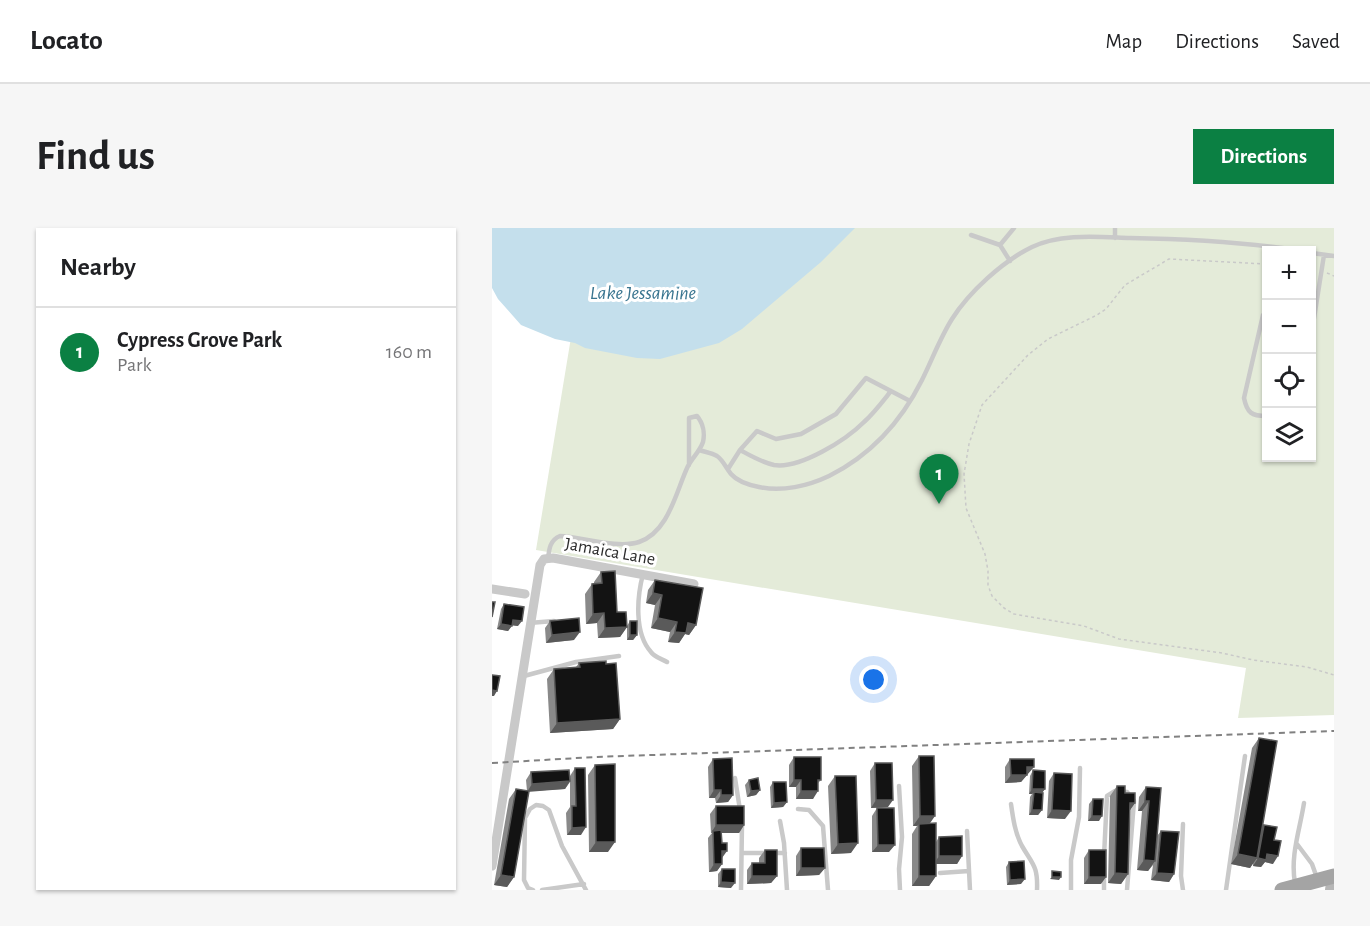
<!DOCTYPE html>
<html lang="en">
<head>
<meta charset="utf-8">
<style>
  :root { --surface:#fff; --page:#f6f6f6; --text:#202124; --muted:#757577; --line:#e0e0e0; --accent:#0b8043 }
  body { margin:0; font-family:"Alegreya Sans",sans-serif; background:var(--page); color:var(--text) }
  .controls { position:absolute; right:18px; top:18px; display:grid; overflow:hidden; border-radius:0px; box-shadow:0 2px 4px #0004 }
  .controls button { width:54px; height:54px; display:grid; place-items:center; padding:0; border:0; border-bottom:2px solid var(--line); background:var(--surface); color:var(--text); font:30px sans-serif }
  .you { position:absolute; left:382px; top:452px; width:21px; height:21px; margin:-15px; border:4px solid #fff; border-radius:50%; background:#1a73e8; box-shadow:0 0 0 9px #1a73e833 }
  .badge { display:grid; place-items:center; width:39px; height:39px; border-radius:50%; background:var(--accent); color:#fff; font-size:20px; font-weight:700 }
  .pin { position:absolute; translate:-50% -50px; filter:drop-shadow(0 2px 3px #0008) }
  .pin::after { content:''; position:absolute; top:32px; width:21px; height:18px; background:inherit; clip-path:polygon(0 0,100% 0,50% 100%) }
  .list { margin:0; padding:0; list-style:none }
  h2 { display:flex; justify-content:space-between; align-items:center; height:78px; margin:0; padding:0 24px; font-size:26px }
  h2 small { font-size:20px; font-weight:400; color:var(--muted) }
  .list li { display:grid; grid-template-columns:39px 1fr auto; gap:18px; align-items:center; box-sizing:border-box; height:90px; padding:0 24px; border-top:2px solid var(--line) }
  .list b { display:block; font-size:22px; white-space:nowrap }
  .list p { margin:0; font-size:20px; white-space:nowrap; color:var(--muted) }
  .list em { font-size:20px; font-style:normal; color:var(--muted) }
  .icon { flex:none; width:33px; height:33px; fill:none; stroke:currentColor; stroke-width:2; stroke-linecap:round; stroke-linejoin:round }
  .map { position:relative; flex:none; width:842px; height:662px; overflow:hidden; border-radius:0px }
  header { display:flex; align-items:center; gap:36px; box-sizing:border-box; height:84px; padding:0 30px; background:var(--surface); border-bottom:2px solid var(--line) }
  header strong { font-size:28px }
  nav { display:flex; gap:33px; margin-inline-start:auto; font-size:21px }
  .intro { display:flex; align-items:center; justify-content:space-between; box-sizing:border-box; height:144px; padding:0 36px }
  h1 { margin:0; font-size:42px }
  .button { padding:15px 27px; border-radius:0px; background:var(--accent); color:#fff; font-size:21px; font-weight:700 }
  main { display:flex; gap:36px; padding:0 36px }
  aside { flex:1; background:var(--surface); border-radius:0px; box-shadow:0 2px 4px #0004 }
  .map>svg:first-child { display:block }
  .green { fill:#e4ebd9; fill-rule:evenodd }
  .water { fill:#c4dfec }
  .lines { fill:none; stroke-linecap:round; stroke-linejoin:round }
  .path { stroke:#c9c9c9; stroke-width:1.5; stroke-dasharray:3 3; stroke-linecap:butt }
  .lane { stroke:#c9c9c9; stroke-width:4.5 }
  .street { stroke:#c9c9c9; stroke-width:9 }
  .secondary { stroke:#b6b6b6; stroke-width:14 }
  .primary { stroke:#a4a4a4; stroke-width:15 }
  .rail { stroke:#818181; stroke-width:2; stroke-dasharray:6 4.5; stroke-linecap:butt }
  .wall { fill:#898989 }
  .shaded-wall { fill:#5a5a5a }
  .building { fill:#131313; stroke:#5a5a5a; stroke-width:1.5 }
  .labels { text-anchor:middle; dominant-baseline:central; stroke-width:6; stroke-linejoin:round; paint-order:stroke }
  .street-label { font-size:18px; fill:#2c2c2c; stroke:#fff }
  .water-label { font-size:20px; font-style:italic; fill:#397590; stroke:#fff }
</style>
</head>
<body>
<header>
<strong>Locato</strong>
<nav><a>Map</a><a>Directions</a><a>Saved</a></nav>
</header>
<div class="intro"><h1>Find us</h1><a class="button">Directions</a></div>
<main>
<aside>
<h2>Nearby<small></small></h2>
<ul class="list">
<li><span class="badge">1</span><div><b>Cypress Grove Park</b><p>Park</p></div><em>160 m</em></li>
</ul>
</aside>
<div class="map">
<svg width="842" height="662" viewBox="0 0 842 662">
  <rect width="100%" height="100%" fill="#fff"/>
  <!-- green -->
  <path class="green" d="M97,0H842V487L746,490L754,440L44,322ZM774,22H820V230H774Z"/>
  <!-- water -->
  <path class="water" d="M0,0H363L329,34L250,101L227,115L168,131L145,130L93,120L83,115L63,111L29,97L6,71L0,60Z"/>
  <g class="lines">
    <!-- path -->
    <path class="path" d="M774,36L677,31L633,57L614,81L605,87L556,111L536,127L490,177L477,216L472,246L474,280L493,326L496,343V357L500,368L512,380L522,386L592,398L627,411L730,425L761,432L815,439L842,447
      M835,45L842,48"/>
    <!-- lane -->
    <path class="lane" d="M623,0V10
      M479,7L508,17L522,0
      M508,17L518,33
      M820,25L842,28
      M774,85L771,87L752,170C755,185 760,188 774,188
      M820,103L832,27
      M207,222C213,224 220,225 225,228C231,232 234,240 239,246C245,253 257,257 267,259C290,264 316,258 337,248C379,227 409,194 430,152C440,132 448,110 460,91C477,64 511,33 540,19C569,5 607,9 638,10C695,11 750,14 806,22
      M248,222C259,228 269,234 282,237C308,241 354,212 372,194C382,185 391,173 399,163
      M236,241L248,222L265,203L284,211L309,206L344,186L374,150L418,173
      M56,331C57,321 58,312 68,308C90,309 125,321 147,314C177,304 184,263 196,238C201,229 208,223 211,214C213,205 211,195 205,188L197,190V237
      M151,346C145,369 142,405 159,424C162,429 170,431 175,434
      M37,395L62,393
      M32,448L84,434L127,428
      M243,550L248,582
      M407,558L410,609L407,641L408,662
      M519,576C521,590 523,605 530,618C541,637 546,638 545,662
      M306,581L317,582L331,598L336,662
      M288,593L292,615L295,662
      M475,603L478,662
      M805,616L820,636L825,650
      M250,625H293
      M612,628L615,568L623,563L635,564L642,573L635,662
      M448,645L477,643
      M803,655C798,628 808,601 812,575
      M41,662L36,660L32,652L33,590L38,581L44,577L51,578L57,582L70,618L94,662
      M50,662L92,656
      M249,662L250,596
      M579,662V632L587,589L588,540
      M612,662V646
      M691,662L689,648L691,596
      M734,662L753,528"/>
    <!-- street -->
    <path class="street" d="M0,361L33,366
      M0,638L48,337L52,331L61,330L202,356"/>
    <!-- secondary -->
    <path class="secondary" d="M840,662L842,648"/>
    <!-- primary -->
    <path class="primary" d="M790,662L842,648"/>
    <!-- rail -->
    <path class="rail" d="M0,535L103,529L842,503"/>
  </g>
  <!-- wall -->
  <path class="wall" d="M109,344L125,384L135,398L138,393L145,407L141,412H135V399L128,409L106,410L105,395L94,396L93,366L100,356H102V354Z
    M163,352L204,397L197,407L193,406L187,415L176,414L178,404L159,400L163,377L154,375L156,362Z
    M12,376L26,398L20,397L16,403L5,401L9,381Z
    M58,393L82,412L54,415L53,400Z
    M87,435L114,436L128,491L121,501L58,505L55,451L62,441L84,439Z
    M767,510L770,599L772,597L782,612L781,636L773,634L769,639L761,638V635L758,640L739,636L760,520Z
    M427,528L437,595L444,614L447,609L470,628L465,636H444V648L437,658H420V606L425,598H421L420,538Z
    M302,529L329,552L326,555L321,571H304V559H297V537Z
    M221,531L241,567L236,574L224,575L223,570H217L216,539Z
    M518,531L536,547H535L529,554L513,555V539Z
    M383,535L396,579L379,580L378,543Z
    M103,537L116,624H97L96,547Z
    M83,540L89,607H75L74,585L78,579V554L73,561L37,563L22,649L15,659L2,657L17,571L24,561L35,563L34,552L39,544L78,548Z
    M541,542L553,561L550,565V582L546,587H537L538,569L540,566H537L538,548Z
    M562,545L573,591L555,590L557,553Z
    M343,548L359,625L339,626L336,558Z
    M257,552L268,562L264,567L255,569L253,557Z
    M281,554L295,574L291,579L279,580L278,559Z
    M625,558L643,575L637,583L636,646L629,656L616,655L618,568Z
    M654,559L665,608L669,603L682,646L677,654L659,652L661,637L656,643L645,642L650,583H646L647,569Z
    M601,571L607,593H596L597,576Z
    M224,578L252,597L247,605H229L230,636L225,643L217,644L216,610L220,605H219L218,586Z
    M385,580L397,624H380V588Z
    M309,620L333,640L327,647L304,648V628Z
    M273,622L285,648L279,655L255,656V642L260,635H267V630Z
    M597,622L609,656H592V630Z
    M517,634L529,656L515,657L514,639Z
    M230,641L239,660L226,659V646Z"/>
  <!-- shaded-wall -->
  <path class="shaded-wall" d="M161,365L170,367L163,377L154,375Z
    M112,385L105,395L94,396L101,386Z
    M166,390L185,394L178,404L159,400Z
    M21,392L30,393L26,398L17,397Z
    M196,395L204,397L197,407L193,406L187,415L176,414L183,404Z
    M9,396L20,398L16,403L5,401Z
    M135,399L128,409L106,410L113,400Z
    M88,404L82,412L54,415L60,407Z
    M138,407H145L141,412H135Z
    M0,462L5,463L2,468H0Z
    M128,491L121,501L58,505L65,495Z
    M535,539H542L529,554L513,555L519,547Z
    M302,552H309L304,559H297Z
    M78,553L73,561L35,564L40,556Z
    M540,561H553L549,566L542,564L540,566H537Z
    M222,562H229L223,570H217Z
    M268,562L264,567L255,569L259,563Z
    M309,563H326L321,571H304Z
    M229,567H241L236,574L224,575Z
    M384,572H401L396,579L379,580Z
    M653,573H657L650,583H646Z
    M295,574L291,579L279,580L282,575Z
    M638,575H643L636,585Z
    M540,582H550L546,587H537Z
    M560,582L579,583L573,591L555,590Z
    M428,588H443L436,598L427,596L425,598H421Z
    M600,588H610L607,593H596Z
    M224,597H252L247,605H221V603L219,605Z
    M94,599L89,607H75L80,600Z
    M104,614H123L116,624H97Z
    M366,615L359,625L339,626L346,616Z
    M386,617H403L397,624H380Z
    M230,623H235L230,630Z
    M746,626L765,630L758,640L739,636Z
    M775,626L786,628L781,636L773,634L769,639L761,638L766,630Z
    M447,628H470L465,636H442Z
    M652,632L663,633L656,643L645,642Z
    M222,636H230L225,643L217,644Z
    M309,640H333L327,647L304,648Z
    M623,645L636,646L629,656L616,655Z
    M665,645L682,646L677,654L659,652Z
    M9,647L22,649L15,659L2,657Z
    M260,648H285L279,655L255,656Z
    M427,648H444L437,658H420Z
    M560,649H569L567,652L558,651Z
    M597,649H614L609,656H592Z
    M533,651L529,656L515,657L518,652Z
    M229,654L243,655L239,660L226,659Z"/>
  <!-- building -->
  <path class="building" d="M123,343L125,384H134L135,399L113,400L112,385L101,386L100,356L110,355L109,344Z
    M163,352L211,360L204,397L196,395L194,405L183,404L185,394L166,390L170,367L161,365Z
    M0,374H3L0,389Z
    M12,376L32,379L30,393L21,392L20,398L9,396Z
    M87,390L88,404L60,407L58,393Z
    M138,393H145V407H138Z
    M114,433V436L124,435L128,491L65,495L62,441L88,439L87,435Z
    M0,447L8,448L5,463L0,462Z
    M767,510L785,513L765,630L746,626Z
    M427,528H442L443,588H428Z
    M302,529H329V552H326V563H309V552H302Z
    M240,530L241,567H229V562H222L221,531Z
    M518,531H542V539H535V547H519Z
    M383,535H400L401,572H384Z
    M123,536V614H104L103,537Z
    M83,540H93L94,599L80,600V578H84Z
    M77,542L78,553L40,556L39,544Z
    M541,542L553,543V561H540Z
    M562,545L580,546L579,583L560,582Z
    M343,548H364L366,615L346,616Z
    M266,550L268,562L259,563L257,552Z
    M281,554H294L295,574L282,575Z
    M625,558H633V565H643V575H638L636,646L623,645Z
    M654,559L669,560L663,633L652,632L657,573H653Z
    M24,561L37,563L22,649L9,647Z
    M542,564L551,565L550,582H540Z
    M601,571H611L610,588H600Z
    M224,578H252V597H224Z
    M385,580H402L403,617H386Z
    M444,595V648H427V596Z
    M772,597L785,599L782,612L789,613L786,628L775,626L774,632L766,630Z
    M229,602L230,615H235V623H230V636H222L221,603Z
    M669,603L687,604L682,646L665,645Z
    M470,608V628H447V609Z
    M309,620H332L333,640H309Z
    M273,622H285V648H260V635H273Z
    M597,622H614V649H597Z
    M532,633L533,651L518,652L517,634Z
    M230,641H243V655L229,654Z
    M560,643L569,644V649H560Z"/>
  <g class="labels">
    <!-- street labels -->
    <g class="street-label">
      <text transform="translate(118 324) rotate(10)">Jamaica Lane</text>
    </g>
    <!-- water labels -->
    <g class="water-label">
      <text x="151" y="65">Lake Jessamine</text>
    </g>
  </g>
</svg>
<div class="controls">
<button>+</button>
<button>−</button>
<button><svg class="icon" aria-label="locate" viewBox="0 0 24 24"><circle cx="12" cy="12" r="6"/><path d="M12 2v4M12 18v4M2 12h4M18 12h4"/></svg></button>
<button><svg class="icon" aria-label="layers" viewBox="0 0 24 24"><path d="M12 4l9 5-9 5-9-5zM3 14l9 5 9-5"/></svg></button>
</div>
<div class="you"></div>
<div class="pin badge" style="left:447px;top:276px">1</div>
</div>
</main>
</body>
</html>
